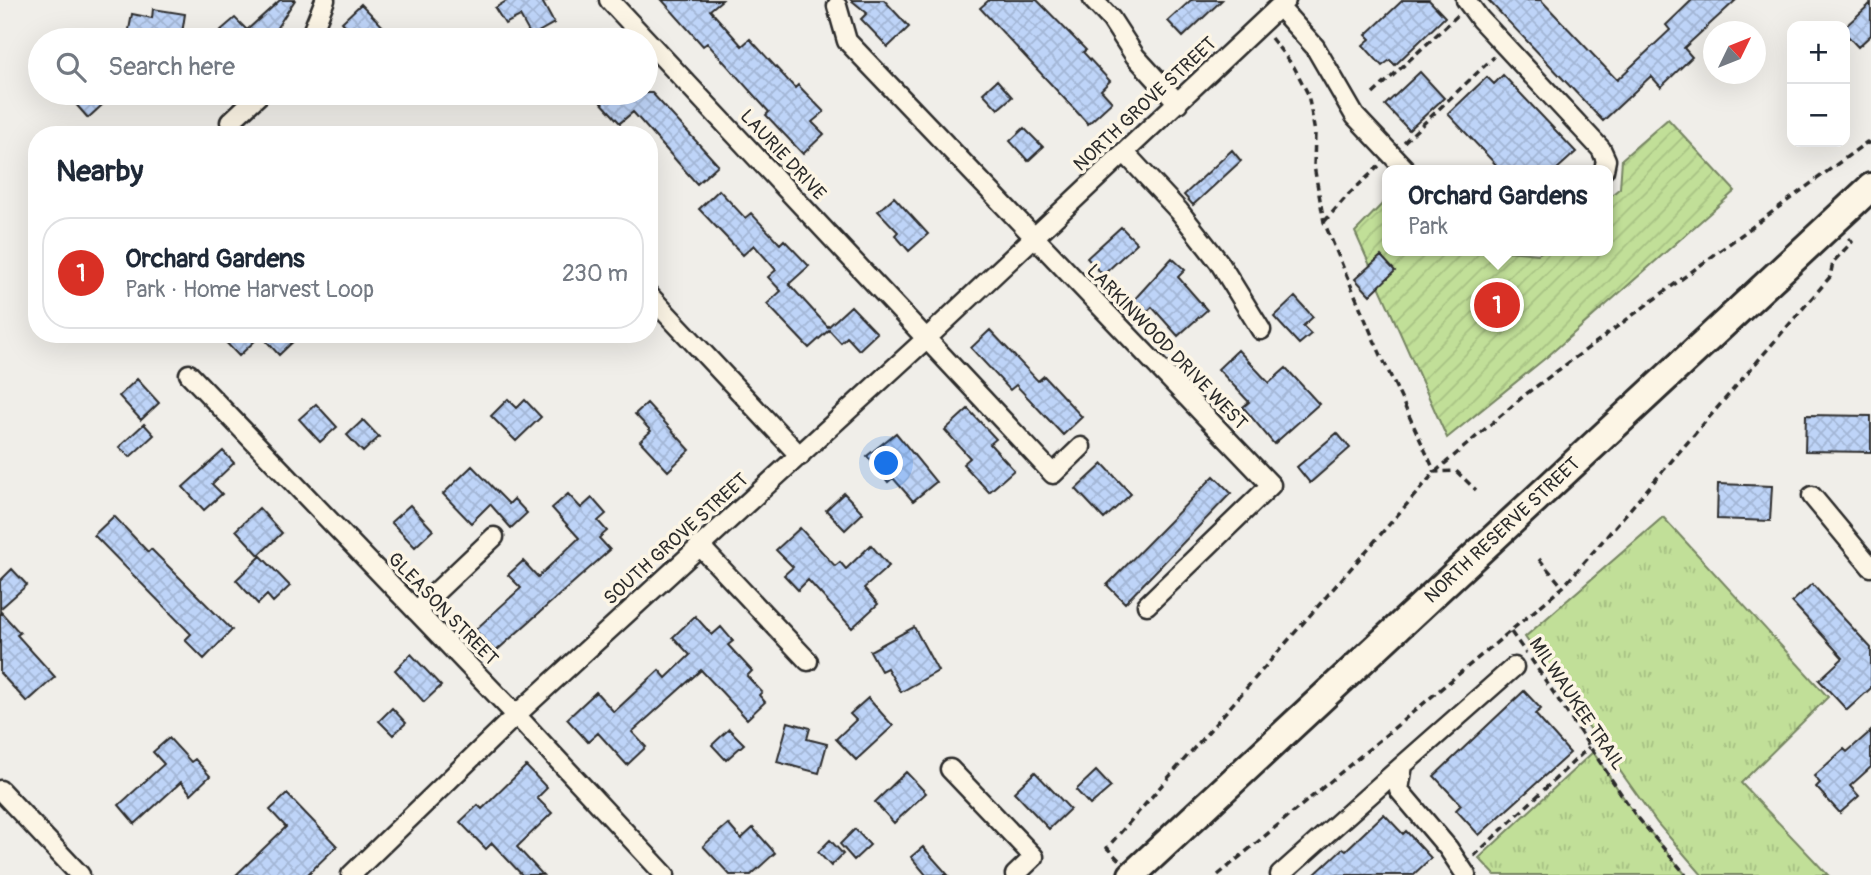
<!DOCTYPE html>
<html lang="en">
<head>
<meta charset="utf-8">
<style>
  :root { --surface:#fff; --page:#f2f2f3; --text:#1f2937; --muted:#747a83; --line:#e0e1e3; --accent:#d93025 }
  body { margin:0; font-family:Pangolin,sans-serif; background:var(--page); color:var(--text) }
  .controls { position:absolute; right:21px; top:21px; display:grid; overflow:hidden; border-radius:14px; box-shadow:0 7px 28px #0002 }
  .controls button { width:63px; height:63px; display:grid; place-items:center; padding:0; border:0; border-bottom:2px solid var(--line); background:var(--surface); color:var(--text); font:35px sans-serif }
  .compass { position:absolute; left:1703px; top:21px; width:63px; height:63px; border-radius:50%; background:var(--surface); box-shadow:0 7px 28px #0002; rotate:47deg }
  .you { position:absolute; left:887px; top:464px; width:24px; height:24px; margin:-18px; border:5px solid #fff; border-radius:50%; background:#1a73e8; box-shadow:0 0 0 10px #1a73e833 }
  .badge { display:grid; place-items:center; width:46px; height:46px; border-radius:50%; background:var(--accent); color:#fff; font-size:23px; font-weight:700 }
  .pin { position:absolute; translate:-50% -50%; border:4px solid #fff; box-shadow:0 2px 7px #0006 }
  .popup { position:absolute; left:1382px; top:165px; width:231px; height:91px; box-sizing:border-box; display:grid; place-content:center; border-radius:14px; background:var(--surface); filter:drop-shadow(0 2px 5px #0005); font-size:23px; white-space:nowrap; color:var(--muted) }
  .popup b { font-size:26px; color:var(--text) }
  .popup::after { content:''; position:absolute; left:50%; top:100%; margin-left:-14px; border:14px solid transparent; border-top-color:var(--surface) }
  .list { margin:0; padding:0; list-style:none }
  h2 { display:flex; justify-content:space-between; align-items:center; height:91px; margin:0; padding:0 28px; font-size:30px }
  h2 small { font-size:23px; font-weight:400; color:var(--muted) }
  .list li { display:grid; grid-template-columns:46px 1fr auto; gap:21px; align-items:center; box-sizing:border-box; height:112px; margin:0 14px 14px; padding:0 14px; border:2px solid var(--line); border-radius:28px }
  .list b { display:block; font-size:26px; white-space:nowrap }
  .list p { margin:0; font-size:23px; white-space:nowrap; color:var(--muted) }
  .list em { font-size:23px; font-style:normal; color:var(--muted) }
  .icon { flex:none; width:38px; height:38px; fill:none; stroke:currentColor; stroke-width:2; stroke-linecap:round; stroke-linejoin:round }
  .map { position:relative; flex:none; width:1871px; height:875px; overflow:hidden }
  .search { position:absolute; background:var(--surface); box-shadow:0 7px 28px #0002; left:28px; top:28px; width:630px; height:77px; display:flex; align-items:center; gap:18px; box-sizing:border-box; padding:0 24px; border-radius:38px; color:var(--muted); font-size:26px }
  .panel { position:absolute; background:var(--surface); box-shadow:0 7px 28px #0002; left:28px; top:126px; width:630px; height:217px; border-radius:28px }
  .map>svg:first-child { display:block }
  .grass { fill:url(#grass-tufts); stroke:#768562; stroke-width:2 }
  .garden { fill:url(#garden-furrows); stroke:#768562; stroke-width:2 }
  .building { fill:url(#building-cross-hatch); stroke:#2b2b2b; stroke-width:2 }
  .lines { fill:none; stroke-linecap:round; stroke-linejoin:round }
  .minor-casing { stroke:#2b2b2b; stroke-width:23 }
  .highway-casing { stroke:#2b2b2b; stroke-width:32 }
  .path { stroke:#2b2b2b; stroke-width:3.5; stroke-dasharray:7 5; stroke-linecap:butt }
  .minor { stroke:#fcf5e5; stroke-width:18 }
  .highway { stroke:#fcf5e5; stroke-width:26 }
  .labels { text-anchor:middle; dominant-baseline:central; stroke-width:7; stroke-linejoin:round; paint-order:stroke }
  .street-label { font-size:19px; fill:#2b2b2b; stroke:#fcf5e5 }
</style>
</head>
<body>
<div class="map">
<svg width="1871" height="875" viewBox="0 0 1871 875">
  <defs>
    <pattern id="grass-tufts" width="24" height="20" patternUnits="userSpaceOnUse" patternTransform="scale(1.75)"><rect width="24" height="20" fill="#c1df98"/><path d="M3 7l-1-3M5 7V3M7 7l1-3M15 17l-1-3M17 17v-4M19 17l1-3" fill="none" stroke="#a6c083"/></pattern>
    <pattern id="garden-furrows" width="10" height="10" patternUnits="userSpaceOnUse" patternTransform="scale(1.75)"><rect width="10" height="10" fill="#c1df98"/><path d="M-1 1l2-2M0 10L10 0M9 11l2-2" fill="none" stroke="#a6c083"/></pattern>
    <pattern id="building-cross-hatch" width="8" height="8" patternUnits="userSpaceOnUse" patternTransform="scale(1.75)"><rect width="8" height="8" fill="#bed4f8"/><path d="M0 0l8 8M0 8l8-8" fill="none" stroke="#a3b6d5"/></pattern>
  </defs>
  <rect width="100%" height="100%" fill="#f0eee9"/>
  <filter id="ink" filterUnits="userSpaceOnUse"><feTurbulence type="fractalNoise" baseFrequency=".0143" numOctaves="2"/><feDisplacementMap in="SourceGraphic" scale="14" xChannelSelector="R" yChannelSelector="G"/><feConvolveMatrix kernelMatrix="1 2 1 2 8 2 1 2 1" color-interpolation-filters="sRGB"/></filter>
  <g filter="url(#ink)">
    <!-- grass -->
    <path class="grass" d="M1663,517L1828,697L1741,783L1828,875H1702L1657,823L1525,637Z
      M1593,752L1634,813L1686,875H1495L1479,858Z"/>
    <!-- garden -->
    <path class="garden" d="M1668,119L1735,191L1548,356L1447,438L1355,232L1387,199V251H1508L1538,254L1543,251H1607V199L1620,188L1622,159Z"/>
    <!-- building -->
    <path class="building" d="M280,0H295L274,32L282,40H230L221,30L235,18L247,30Z
      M508,0H548L543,3L554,23L531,36L520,16L505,24L495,8Z
      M662,0H722L710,10L742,46L750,39L795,88L798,85L824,112L812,122L824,134L803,154L766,115L769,112L707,43L703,46Z
      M851,0H884L909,27L888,47L861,19L867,13Z
      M989,0H1037L1086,50L1083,52L1110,81L1101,90L1112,102L1088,124L980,8Z
      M1191,0H1222L1183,37L1168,21Z
      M1403,0H1429L1445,17L1395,65L1390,60L1382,66L1363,45L1370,39L1366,35Z
      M1488,0H1541L1617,80L1670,30L1666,25L1692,0H1736L1684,48L1692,57L1661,87L1651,76L1603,121Z
      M1871,3V35L1858,47L1845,33V27Z
      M361,4L396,40H339L349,30L342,22Z
      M153,9L185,14L181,40H127L132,14L152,18Z
      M1420,72L1444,98L1409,130L1385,105Z
      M1503,75L1576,152L1556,170H1501L1448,114L1487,77L1494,84Z
      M997,80L1012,97L998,109L983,93Z
      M66,93H115L88,118Z
      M608,93H652L718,165L697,184L633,112L620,123L599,100Z
      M1024,128L1043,147L1028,161L1010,141Z
      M1232,150L1241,161L1193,205L1184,195Z
      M719,190L745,218L751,213L780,244L784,240L809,266L789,284L828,327L851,306L877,333L859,350L847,337L841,343L829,330L809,348L767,304L781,291L768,277L776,270L754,245L743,255L699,209Z
      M894,197L928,234L909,251L895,235L898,232L878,211Z
      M1121,227L1137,243L1103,275L1087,258Z
      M1381,256L1395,271L1370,295L1355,279Z
      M1172,258L1185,270L1178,277L1207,310L1178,336L1152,307L1145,314L1132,302Z
      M1295,297L1313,317L1303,326L1311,334L1299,344L1274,317Z
      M990,330L1038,381L1044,376L1082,417L1063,435L1016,385L1010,390L971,348Z
      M218,334H301L279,355L261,335L239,356Z
      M1238,350L1269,383L1286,368L1319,404L1274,444L1243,407L1249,402L1218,369Z
      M137,379L159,403L141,420L119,396Z
      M508,399L517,408L525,400L541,417L516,441L491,416Z
      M647,403L690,450L668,471L640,441L651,431L635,414Z
      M316,404L337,427L320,442L299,419Z
      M968,409L996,439L990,444L1014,470L989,492L963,464L970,458L945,430Z
      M1806,415L1871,416V452L1805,451Z
      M363,420L379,437L363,452L347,435Z
      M144,424L154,435L130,457L119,447Z
      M896,433L936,482L913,501L893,478L888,482L867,456Z
      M1337,433L1350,448L1310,483L1297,467Z
      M223,451L234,463L212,484L222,494L204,510L183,487Z
      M1103,464L1131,494L1104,519L1076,489Z
      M472,466L509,504L514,499L527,513L511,528L490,504L471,523L443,494Z
      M1214,476L1231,493L1125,603L1107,585Z
      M1718,484L1772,486L1770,521L1717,519Z
      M844,493L863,513L845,530L826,510Z
      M568,494L581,508L592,498L606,514L598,521L607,531L599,538L610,550L495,652L475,630L521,588L508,575L523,561L538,577L579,538L552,508Z
      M410,505L433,530L415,547L391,522Z
      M259,508L282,533L259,555L236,530Z
      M114,516L148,552L151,549L232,630L204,659L185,640L191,634L94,535Z
      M800,528L835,566L840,562L846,569L871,545L889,566L864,588L878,604L852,628L808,580L798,590L784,575L793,567L776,550Z
      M261,556L290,586L273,602L267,595L258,604L236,580Z
      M12,569L27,585L0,609V581Z
      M1812,584L1871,648V688L1847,710L1819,680L1843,658L1792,602Z
      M0,611L20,633L17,635L55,677L27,702L0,673Z
      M695,616L712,635L721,627L733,641L728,645L752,671L747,676L762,692L759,695L765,702L747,719L701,670L632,732L646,747L627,765L598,733L588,742L567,719L596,692L614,712L659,670L666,678L690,655L673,637Z
      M914,627L938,671L901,692L887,668L881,671L870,651Z
      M411,654L441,686L424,702L395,670Z
      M1524,691L1541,709L1535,714L1570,753L1479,835L1456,810L1461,805L1434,776Z
      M868,698L893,726L856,760L836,739L856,720L850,714Z
      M392,708L406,723L393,735L379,721Z
      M788,722L810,728L807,739L827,744L819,773L777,762Z
      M729,729L744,744L726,760L712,745Z
      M1871,731V767L1850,786L1859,796L1840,813L1816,787L1820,783L1814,776L1844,749L1847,752Z
      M169,738L191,762L195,759L210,776L191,794L181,782L135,824L119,805L164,764L153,752Z
      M526,766L547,788L537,798L552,813L517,847L543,875H522L492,843L486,849L460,822L478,805L482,809Z
      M1096,771L1111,787L1090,805L1076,790Z
      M906,772L926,793L894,823L875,802Z
      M1035,772L1070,809L1049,829L1014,792Z
      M287,794L337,846L307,875H236L286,827L270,810Z
      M1384,814L1403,834L1406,831L1431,858L1413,875H1314L1343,848L1346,850Z
      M728,824L741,839L753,828L775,853L751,875H730L703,846Z
      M855,829L870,845L854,860L840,844Z
      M830,840L843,854L831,866L818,852Z
      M923,847L948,875H926L911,857Z"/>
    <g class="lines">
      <!-- minor casing -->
      <g class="minor-casing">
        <path id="minor" d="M609,0L1053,474L1081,447
          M1093,0L1111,19L1135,56L1178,103
          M1466,0L1480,19L1601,149L1606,160L1604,170
          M837,6L847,41L1271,485L1147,605
          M1279,7L1315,47L1355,116L1406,170
          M309,40L325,0
          M230,122L261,93
          M1125,153L1179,211L1219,262L1261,330
          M649,295L800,456
          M189,374L516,715L665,875
          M1812,496L1871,567
          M699,545L808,661
          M416,611L494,537
          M950,769L1034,857L1015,875
          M0,790L80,875
          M351,875L516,715L927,338L1286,0
          M1280,875L1403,765
          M1466,875L1448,848L1399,790L1403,765L1514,667"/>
      </g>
      <!-- highway casing -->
      <g class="highway-casing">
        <g id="highway">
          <path id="s1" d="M1132,875L1871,187"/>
        </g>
      </g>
      <!-- path -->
      <path class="path" d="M1271,38L1294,67L1308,94L1315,133L1314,166L1324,222L1374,340L1435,472L1456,471L1476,490
        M1373,94L1458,15
        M1404,142L1494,57
        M1324,222L1347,196L1379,166
        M1539,559L1563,587
        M1511,632L1526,653
        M1531,659L1634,813L1686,875
        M1474,856L1589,747
        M1119,860L1107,848L1435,472L1526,394L1867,142L1871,146
        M1218,875L1563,587L1830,277L1833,262L1852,242L1847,236"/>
      <!-- minor -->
      <use href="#minor" class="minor"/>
      <!-- highway -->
      <use href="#highway" class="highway"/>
    </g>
  </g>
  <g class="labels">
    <!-- street labels -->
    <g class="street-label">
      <text transform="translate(1145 104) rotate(-43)">NORTH GROVE STREET</text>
      <text transform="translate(783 155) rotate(47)">LAURIE DRIVE</text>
      <text transform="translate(1167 347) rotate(46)">LARKINWOOD DRIVE WEST</text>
      <text stroke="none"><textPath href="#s1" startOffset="506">NORTH RESERVE STREET</textPath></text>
      <text transform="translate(676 539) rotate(-42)">SOUTH GROVE STREET</text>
      <text transform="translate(443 609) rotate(46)">GLEASON STREET</text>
      <text transform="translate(1577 704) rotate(56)">MILWAUKEE TRAIL</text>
    </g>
  </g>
</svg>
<div class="controls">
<button>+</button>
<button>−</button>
</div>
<svg class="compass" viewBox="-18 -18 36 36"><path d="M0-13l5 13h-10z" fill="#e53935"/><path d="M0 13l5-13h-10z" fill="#747a83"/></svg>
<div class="you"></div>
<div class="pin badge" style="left:1497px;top:305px">1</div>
<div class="popup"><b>Orchard Gardens</b>Park</div>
<div class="search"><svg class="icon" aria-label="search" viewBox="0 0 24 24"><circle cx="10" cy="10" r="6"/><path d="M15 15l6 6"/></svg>Search here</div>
<section class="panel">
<h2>Nearby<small></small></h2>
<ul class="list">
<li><span class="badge">1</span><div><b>Orchard Gardens</b><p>Park · Home Harvest Loop</p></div><em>230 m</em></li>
</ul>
</section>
</div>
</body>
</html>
